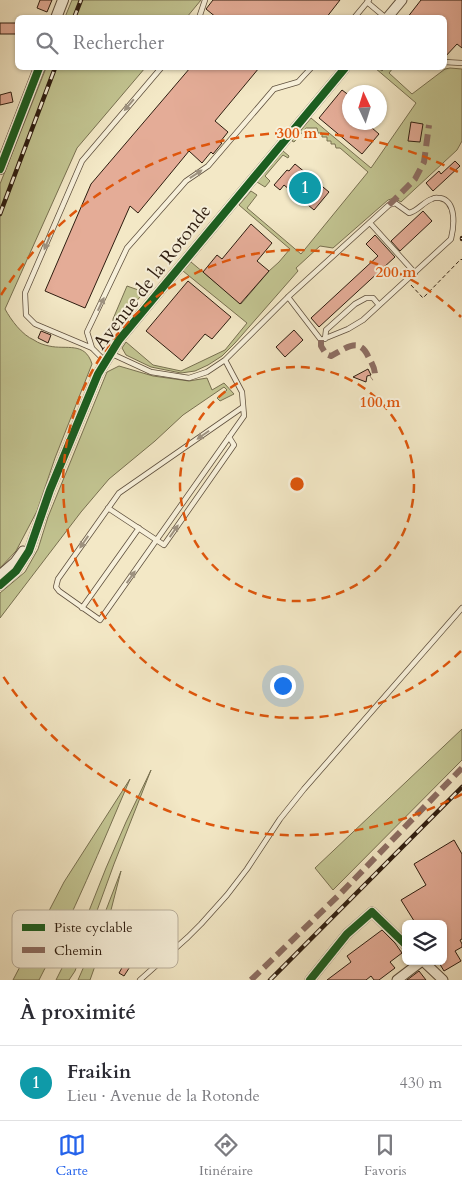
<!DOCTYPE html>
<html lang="fr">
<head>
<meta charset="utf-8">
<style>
  :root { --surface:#fff; --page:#f7f7f7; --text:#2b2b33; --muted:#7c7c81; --line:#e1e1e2; --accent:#2563eb }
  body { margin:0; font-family:Cardo,serif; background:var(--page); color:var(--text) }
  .controls { position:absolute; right:15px; bottom:15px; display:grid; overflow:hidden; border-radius:8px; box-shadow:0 1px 4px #0004 }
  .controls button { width:45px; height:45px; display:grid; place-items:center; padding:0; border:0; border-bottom:1px solid var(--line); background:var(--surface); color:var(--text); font:25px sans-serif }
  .compass { position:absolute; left:342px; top:85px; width:45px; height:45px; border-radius:50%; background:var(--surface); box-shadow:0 1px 4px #0004; rotate:356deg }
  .you { position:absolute; left:282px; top:685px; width:18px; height:18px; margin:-12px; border:4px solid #fff; border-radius:50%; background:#1a73e8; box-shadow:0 0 0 8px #1a73e833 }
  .badge { display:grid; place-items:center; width:32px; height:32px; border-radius:50%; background:var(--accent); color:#fff; font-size:16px; font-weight:700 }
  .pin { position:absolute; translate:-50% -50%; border:2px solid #fff; box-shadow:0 1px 5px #0006 }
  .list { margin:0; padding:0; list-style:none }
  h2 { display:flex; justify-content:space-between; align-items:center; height:65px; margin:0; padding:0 20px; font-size:21px }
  h2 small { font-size:16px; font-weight:400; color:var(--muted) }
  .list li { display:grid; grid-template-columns:32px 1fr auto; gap:15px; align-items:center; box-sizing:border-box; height:75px; padding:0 20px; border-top:1px solid var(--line) }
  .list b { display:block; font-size:19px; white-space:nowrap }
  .list p { margin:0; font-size:16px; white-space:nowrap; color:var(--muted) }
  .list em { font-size:16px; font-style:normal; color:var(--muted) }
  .icon { flex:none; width:28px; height:28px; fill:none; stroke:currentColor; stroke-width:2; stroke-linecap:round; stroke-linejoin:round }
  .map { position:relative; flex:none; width:462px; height:980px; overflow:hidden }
  .search { position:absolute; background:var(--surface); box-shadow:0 1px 4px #0004; left:15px; right:15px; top:15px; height:55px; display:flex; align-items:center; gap:12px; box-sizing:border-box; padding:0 18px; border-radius:8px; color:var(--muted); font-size:19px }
  .sheet { height:140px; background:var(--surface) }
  nav { display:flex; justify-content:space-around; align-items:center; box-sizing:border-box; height:70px; border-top:1px solid var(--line); background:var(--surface); font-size:14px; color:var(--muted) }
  nav a { display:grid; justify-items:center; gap:2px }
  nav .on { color:var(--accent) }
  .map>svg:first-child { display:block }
  .green { fill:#c2c491; stroke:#787050 }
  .building { fill:#e4ac97; stroke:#2e1d10 }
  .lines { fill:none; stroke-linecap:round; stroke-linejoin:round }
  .service-casing { stroke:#5f503e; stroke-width:6 }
  .minor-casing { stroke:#5f503e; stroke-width:11 }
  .tertiary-casing { stroke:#5f503e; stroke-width:12 }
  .path { stroke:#2e1d10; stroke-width:1; stroke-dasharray:4 2.5; stroke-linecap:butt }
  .service { stroke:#f7f0da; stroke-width:4.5 }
  .minor { stroke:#f7f0da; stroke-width:9 }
  .tertiary { stroke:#f7f0da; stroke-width:10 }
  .rail-casing { stroke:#2e1d10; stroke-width:4.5 }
  .rail { stroke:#f7f0da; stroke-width:2.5; stroke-dasharray:8; stroke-linecap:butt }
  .quiet { stroke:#8d6e63; stroke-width:6; stroke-dasharray:12 6; stroke-linecap:butt }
  .cycleway-casing { stroke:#f7f0da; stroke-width:11 }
  .cycleway { stroke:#1b5e20; stroke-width:8 }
  .oneway { fill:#9d917f }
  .ring { fill:none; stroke:#df560c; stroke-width:2.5; stroke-dasharray:9 6 }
  .labels { text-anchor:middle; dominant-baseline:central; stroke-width:4; stroke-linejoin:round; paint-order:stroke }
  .street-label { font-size:19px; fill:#2e1d10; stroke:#f7f0da }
  .key { fill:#f7f0da; stroke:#bbb19d; stroke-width:1 }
  .key-label { font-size:14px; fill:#2e1d10 }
  .centre { fill:#df560c; stroke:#f7f0da; stroke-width:2.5 }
  .ring-label { font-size:15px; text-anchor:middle; font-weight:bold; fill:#df560c; stroke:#f7f0da; stroke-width:4; stroke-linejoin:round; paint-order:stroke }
</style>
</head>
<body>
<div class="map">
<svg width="462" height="980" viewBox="0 0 462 980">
  <rect width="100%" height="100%" fill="#f3e8c6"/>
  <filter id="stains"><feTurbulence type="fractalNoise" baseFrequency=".004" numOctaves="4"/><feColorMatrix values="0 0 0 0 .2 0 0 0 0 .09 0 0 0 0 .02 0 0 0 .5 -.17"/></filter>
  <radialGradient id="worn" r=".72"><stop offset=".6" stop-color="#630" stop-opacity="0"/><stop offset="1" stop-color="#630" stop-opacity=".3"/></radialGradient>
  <!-- green -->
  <path class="green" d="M72,0H201L187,17H65Z
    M46,68H145L77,148L5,309C11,320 22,335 34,340C38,343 44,345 49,346C66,350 85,341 92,364L55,458L37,511L16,551L0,568V184Z
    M375,68H378L382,71L385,68H393L389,73L412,94L445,69L450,68L462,69V141L457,150L401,202L394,198L388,200L333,248L320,246L296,268L298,271L235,343L222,356L208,365L195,371L181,373L151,367L126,355L122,348L126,342L153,365L181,371L225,350L247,323L183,271L191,262L241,304L269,271L279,262L290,249L239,205L251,191L257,195L247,208L301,254L368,172L340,148H336L335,144H331V141H327V137H322V133H318L317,128H306L294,142L292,141L311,118L371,168L416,103Z
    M283,151L289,156L288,158L283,155L265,176L270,181L265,187L257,182Z
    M127,286L144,292L114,329H113V319Z
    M119,366L153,376L189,381L207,378L212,390L224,383L234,394L220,401L217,398L227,390L224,387L183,415L155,441L109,479L81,512L0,618V593L25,572L38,549L48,517L107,372Z
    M462,729V760L333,890L315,868Z
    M151,770L114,864L75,971L69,980H56L83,926L106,868L126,822Z
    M130,779C101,847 73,915 39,980H13L64,882Z
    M121,871L101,949L90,980H78L88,957Z"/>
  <!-- building -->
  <path class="building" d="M40,0H52L47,12L37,8Z
    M213,0H340L326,18H217L206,9Z
    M421,0H462V48L457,44L444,58V18H407Z
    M0,23H18V34H0Z
    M190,68H259L215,121L228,132L220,142L222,143L213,154L211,152L202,163L189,151L138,213L130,206L85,308L45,291L91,184Z
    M342,90L350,96V122H365L379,134L362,154L319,118Z
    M11,92L13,102L0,105V95Z
    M411,122L423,124L420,142L408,141Z
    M455,161L460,166L433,191L426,183L439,171L441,174Z
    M295,164L329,192L314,210L284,185L280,190L274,185L287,170L289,171Z
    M423,211L432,221L400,251L391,241Z
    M251,224L272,243L257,261L269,271L240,304L203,272L217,255L222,259Z
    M375,235L395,257L319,327L311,318L378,256L366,244Z
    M188,281L231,317L212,339L205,334L182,361L146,331Z
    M294,330L303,340L285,357L276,347Z
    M41,331L51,335L48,343L38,338Z
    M368,369L371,375L367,376L366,382L353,377Z
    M454,840L462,854V939L460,940L462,944V947L455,951L461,961L444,971L438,961H443V924H416L401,900L426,885L414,864Z
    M382,930L395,943L402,953L390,962L395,968L379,980H374L371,976L366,980H327L351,962L347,956Z
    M127,959L133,962L124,976L119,973Z
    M419,971L426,980H407Z"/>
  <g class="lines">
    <!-- service casing -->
    <g class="service-casing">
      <path id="service" d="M367,2L386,18
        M199,18L205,0
        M354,18L369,0
        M444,62L462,63
        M370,223L415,273
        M325,339L326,330L355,304L366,298H373L379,305
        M92,348L87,332L127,248L186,181L208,166L274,89L298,82L311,68
        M112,354L151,372L189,378L207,372L225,360L288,297L389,205L395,203L409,213C418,211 423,202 432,199C435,197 437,198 440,198C457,201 454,227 451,239L363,320L348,329L321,340L288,297
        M225,360L242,392L244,416L100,620L59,591L56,587L58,579L119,493L243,407
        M105,361L92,348L35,324L26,315L25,293L82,161L161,68
        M108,508L164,545L234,445L229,437
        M82,608L139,528
        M140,980L188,937L201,924L227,895L247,869L280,819L304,789L462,608"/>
    </g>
    <!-- minor casing -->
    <g class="minor-casing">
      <path id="minor" d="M387,18L402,0
        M0,575L15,562L23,551
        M0,585L16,571L29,551L50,490L98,374L119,340L345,68
        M423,961L443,980
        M310,980L347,934L372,912L406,945
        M397,980L422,961"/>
    </g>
    <!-- tertiary casing -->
    <g class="tertiary-casing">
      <path id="tertiary" d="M56,18L63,0
        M0,169L39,68"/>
    </g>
    <!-- path -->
    <path class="path" d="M411,285L423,298L461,259L462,260"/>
    <!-- service -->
    <use href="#service" class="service"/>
    <!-- minor -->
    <use href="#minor" class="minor"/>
    <!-- tertiary -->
    <use href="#tertiary" class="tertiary"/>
    <!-- rail casing -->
    <g class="rail-casing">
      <path id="rail" d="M74,18L81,0
        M0,214L55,68
        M462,239V238
        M270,980L462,787"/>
    </g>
    <!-- rail -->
    <use href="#rail" class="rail"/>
    <!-- quiet -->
    <path class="quiet" d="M389,205L415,179L424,162L429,125
      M321,340V346L326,354L331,356C345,349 359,336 368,356C371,362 375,367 375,375L371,378
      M251,980L341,893L462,768"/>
    <!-- cycleway casing -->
    <g class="cycleway-casing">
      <path id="cycleway" d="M0,169L39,68
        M0,585L16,571L29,551L50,490L98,374L119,340L345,68
        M310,980L347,934L372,912L406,945"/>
    </g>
    <!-- cycleway -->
    <use href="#cycleway" class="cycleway"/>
  </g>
  <!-- one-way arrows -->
  <defs><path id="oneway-solid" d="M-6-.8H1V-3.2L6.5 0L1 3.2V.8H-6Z" transform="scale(1.25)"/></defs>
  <g class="oneway">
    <use href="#oneway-solid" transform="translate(129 105) rotate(130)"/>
    <use href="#oneway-solid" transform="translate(196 174) rotate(-34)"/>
    <use href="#oneway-solid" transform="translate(47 243) rotate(113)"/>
    <use href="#oneway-solid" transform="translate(101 304) rotate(-65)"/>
    <use href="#oneway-solid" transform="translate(203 435) rotate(145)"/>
    <use href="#oneway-solid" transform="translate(174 531) rotate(-55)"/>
    <use href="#oneway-solid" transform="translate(84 542) rotate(125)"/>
    <use href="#oneway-solid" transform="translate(131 577) rotate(-55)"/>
  </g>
  <!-- distance rings -->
  <g class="ring">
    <circle cx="297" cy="484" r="117"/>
    <path d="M461 651A234 234 0 1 1 461 317"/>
    <path d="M462 794A351 351 0 0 1 1 673M1 295A351 351 0 0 1 462 174"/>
  </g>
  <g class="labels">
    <!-- street labels -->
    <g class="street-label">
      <text transform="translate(152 277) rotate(-52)">Avenue de la Rotonde</text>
    </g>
  </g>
  <!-- legend -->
  <rect x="12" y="910" width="166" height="58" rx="8" class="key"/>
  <rect x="22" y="924" width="23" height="7" fill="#1b5e20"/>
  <rect x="22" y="947" width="23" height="6" fill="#8d6e63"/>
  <g class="key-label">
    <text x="54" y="932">Piste cyclable</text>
    <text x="54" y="955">Chemin</text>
  </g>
  <circle cx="297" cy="484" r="8" class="centre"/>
  <g class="ring-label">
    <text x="297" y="138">300 m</text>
    <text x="396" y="277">200 m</text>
    <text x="380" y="407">100 m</text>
  </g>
  <rect width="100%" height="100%" filter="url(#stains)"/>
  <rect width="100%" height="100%" fill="url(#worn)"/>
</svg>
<div class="controls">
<button><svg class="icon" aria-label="layers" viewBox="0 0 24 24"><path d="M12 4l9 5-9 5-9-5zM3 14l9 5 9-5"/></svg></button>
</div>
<svg class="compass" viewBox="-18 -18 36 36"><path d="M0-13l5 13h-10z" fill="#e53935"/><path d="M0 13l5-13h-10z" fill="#7c7c81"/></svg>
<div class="you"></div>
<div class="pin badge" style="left:305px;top:188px;background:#0f9aa8">1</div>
<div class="search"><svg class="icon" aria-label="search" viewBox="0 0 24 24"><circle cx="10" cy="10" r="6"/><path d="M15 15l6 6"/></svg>Rechercher</div>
</div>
<section class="sheet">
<h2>À proximité<small></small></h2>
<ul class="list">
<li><span class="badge" style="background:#0f9aa8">1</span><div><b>Fraikin</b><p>Lieu · Avenue de la Rotonde</p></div><em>430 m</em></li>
</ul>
</section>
<nav>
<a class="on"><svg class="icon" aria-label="map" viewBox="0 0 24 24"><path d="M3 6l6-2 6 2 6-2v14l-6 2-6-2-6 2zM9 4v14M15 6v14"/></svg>Carte</a>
<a><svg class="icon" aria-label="directions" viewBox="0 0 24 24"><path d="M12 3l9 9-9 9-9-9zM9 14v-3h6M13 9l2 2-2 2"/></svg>Itinéraire</a>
<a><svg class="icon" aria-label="saved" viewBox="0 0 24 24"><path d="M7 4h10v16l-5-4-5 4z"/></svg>Favoris</a>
</nav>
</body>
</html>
